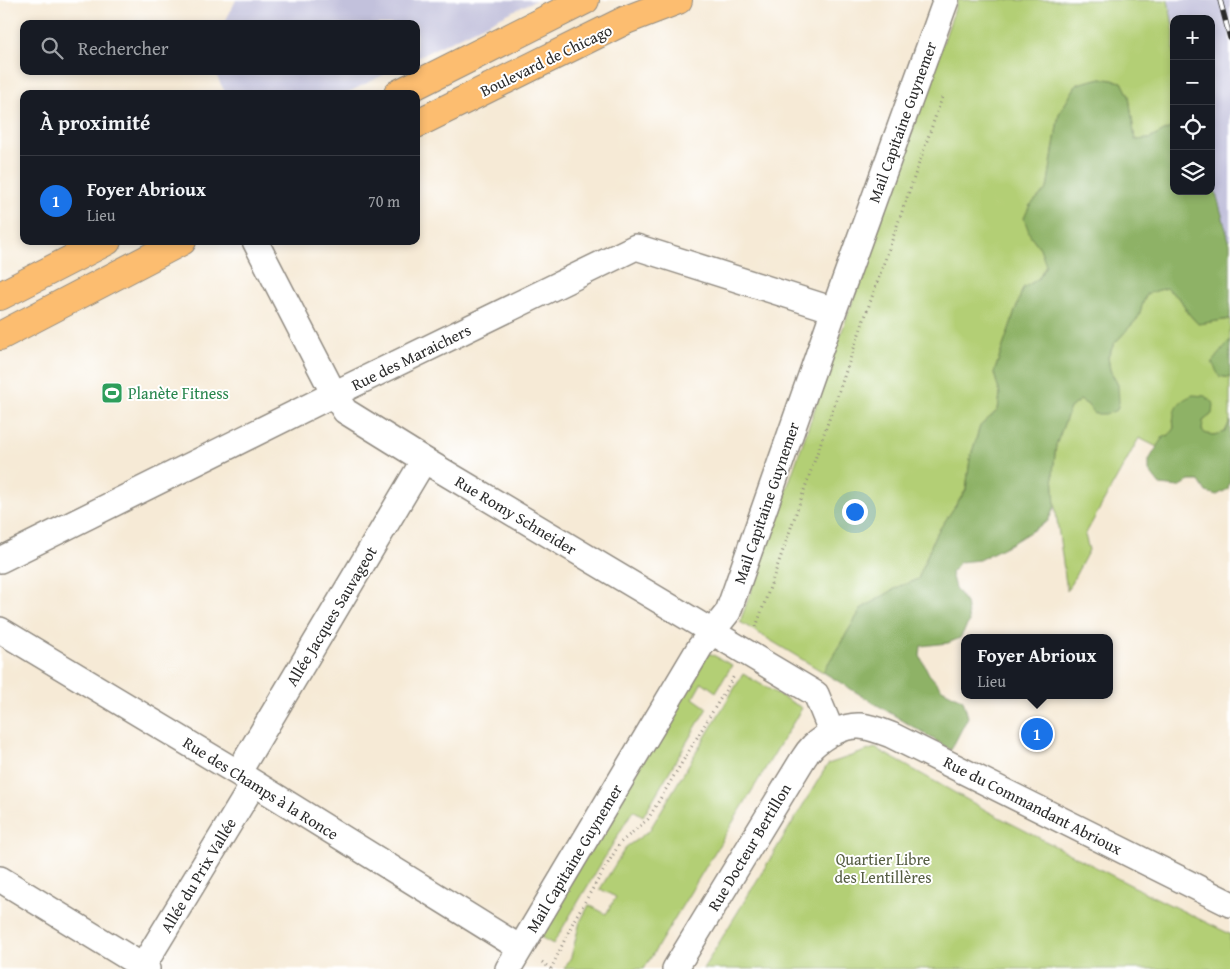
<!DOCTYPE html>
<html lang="fr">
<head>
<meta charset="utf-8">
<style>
  :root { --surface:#171b24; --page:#20242c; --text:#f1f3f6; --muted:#9ea1a6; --line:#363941; --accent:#1a73e8 }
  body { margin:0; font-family:"Gentium Book Plus",serif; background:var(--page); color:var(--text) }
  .controls { position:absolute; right:15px; top:15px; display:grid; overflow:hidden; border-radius:10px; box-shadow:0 2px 8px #0003 }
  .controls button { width:45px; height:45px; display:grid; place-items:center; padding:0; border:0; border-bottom:1px solid var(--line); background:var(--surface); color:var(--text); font:25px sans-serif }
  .you { position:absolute; left:854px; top:511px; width:18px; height:18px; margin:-12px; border:4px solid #fff; border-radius:50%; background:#1a73e8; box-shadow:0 0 0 8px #1a73e833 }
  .badge { display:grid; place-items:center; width:32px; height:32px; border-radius:50%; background:var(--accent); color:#fff; font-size:16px; font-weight:700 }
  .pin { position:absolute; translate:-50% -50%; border:2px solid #fff; box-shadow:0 1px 5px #0006 }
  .popup { position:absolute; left:961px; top:634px; width:152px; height:65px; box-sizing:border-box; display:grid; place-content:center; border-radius:10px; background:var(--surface); filter:drop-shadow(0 1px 4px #0005); font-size:16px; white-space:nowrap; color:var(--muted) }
  .popup b { font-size:19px; color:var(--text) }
  .popup::after { content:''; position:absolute; left:50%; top:100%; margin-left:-10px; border:10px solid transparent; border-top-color:var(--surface) }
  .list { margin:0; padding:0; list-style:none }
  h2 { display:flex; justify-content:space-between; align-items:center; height:65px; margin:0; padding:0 20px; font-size:21px }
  h2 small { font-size:16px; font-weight:400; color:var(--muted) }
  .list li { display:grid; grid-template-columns:32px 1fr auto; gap:15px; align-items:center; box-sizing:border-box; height:90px; padding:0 20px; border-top:1px solid var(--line) }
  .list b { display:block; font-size:19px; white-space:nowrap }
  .list p { margin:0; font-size:16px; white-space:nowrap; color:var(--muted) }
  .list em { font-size:16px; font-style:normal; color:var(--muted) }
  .icon { flex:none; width:28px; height:28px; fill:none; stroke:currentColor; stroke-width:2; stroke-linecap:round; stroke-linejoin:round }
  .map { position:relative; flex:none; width:1230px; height:969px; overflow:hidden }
  .search { position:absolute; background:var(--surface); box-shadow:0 2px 8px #0003; left:20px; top:20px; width:400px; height:55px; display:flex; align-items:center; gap:12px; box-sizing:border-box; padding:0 18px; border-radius:10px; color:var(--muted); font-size:19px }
  .panel { position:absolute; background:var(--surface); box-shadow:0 2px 8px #0003; left:20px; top:90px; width:400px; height:155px; border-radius:10px }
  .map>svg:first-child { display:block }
  .industrial { fill:#c2c1dc }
  .green { fill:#b3cf75; stroke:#6f7d50 }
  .forest { fill:#8eb266; stroke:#5c6e48 }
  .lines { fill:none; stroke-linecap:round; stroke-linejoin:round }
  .street-casing { stroke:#908a80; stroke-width:28 }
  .primary-casing { stroke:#908a80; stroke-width:30 }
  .path { stroke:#908a80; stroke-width:3; stroke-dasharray:1 4; stroke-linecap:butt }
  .street { stroke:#fff; stroke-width:25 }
  .primary { stroke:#fcbd6f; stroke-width:28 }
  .rail-casing { stroke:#2b2b2b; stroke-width:5.5 }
  .rail { stroke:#fff; stroke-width:4; stroke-dasharray:11; stroke-linecap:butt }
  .labels { text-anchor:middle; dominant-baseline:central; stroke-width:4; stroke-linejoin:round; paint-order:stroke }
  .street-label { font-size:16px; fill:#2b2b2b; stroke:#fff }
  .leisure-label { font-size:16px; fill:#27864d; stroke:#fff; text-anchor:start }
  .park-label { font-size:16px; fill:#545c41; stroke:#fff }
</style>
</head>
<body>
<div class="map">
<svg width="1230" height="969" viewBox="0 0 1230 969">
  <rect width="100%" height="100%" fill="#fff"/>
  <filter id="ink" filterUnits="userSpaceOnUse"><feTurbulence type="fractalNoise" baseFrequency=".02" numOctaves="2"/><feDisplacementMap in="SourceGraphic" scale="10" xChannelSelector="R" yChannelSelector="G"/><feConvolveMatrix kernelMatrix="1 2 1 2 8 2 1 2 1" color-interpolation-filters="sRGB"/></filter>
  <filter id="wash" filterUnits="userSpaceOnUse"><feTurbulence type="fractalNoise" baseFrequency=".0096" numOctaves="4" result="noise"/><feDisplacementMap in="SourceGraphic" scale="20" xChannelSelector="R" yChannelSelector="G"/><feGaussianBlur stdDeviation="1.12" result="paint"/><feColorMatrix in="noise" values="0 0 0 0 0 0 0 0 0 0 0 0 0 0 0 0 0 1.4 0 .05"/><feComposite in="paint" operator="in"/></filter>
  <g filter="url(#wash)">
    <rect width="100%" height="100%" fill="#f6ead6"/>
    <!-- industrial -->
    <path class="industrial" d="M236,0H536L416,58V24H224Z
      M1150,0H1230V244L1211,175V19H1174V75Z
      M214,71H391L345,94H226Z"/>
    <!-- green -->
    <path class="green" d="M958,0H1168L1174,31V131L1170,128L1149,139L1135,140L1129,96L1122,82L1101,78L1077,84L1059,114L1047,189L1030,205V235L1040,248L1046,265L1038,279L1023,288L994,373L1000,394L998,410L980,426L970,459L966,490L935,536L918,579L900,586L862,608L823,672L740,622Z
      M1166,288L1180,299L1189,314L1198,324L1230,319V340L1224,348L1219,376L1230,378V421L1225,432C1217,435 1209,437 1202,431L1203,421L1212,414L1173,419L1174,428L1169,435L1163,437L1157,447L1139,438L1085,535L1089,550L1067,591L1055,506L1053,473L1056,445L1070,408L1080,400L1088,405L1094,414L1118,385L1110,370L1108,357L1114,344L1138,318L1146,294Z
      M709,653L732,665L716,692L702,682L693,698L707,708L643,816L633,810L553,944L537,935Z
      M743,674L802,708L644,969H564L571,957L580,922L589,905L606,914L616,897L600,889L626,847L649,831Z
      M875,748L991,813L1146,893L1230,934V969H703L828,764Z"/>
    <!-- forest -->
    <path class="forest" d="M1101,78L1122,82L1129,96L1135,140L1149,139L1170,128L1174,131V191H1211V175L1230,244V319L1198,324L1189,314L1180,299L1166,288L1146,294L1138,318L1114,344L1108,357L1110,370L1118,385L1119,402L1117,410L1106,414H1094L1088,405L1080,400L1070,408L1056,445L1053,473L1055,506L1048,521L1012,543L979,560L960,562L951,573L955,588L966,603L969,622L960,638L948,643L921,646L920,656L929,674L942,689L963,700L968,717L951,750L823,672L862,608L900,586L918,579L935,536L966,490L970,459L980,426L998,410L1000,394L994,373L1023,288L1038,279L1046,265L1040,248L1030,235L1024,218L1030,205L1047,189L1059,114L1077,84Z
      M1230,340V378L1219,376L1212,362Z
      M1193,395L1205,396L1213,403L1212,414L1203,421L1202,431C1209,437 1217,435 1225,432L1230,421V480L1228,489L1217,495L1206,492L1199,481H1189L1179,487L1160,485L1149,471V460L1163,437L1169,435L1174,428C1172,410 1176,402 1193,395Z"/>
  </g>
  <g filter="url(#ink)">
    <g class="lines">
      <!-- street casing -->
      <g class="street-casing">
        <path id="street" d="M255,241L334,394L345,411L424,460L816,694L832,733
          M0,560L334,394L636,247L834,310
          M0,630L238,773L520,948
          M238,773L424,460
          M0,879L147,969
          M143,966L254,783
          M508,969L700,647L728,612L834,310L946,0
          M675,969L803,759C806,754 809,750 813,746C825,735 844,725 860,726C871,727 881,731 891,735L1230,904"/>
      </g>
      <!-- primary casing -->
      <g class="primary-casing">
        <path id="primary" d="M398,94L585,0
          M416,124L626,20L678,0
          M0,296L107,241
          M0,336L182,241"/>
      </g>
      <!-- path -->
      <path class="path" d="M756,627L943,95
        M542,962L551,969
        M551,969L574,920L620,843L648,819L734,676"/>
      <!-- street -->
      <use href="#street" class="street"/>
      <!-- primary -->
      <use href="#primary" class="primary"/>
      <!-- rail casing -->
      <g class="rail-casing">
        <path id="rail" d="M1220,0L1230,38"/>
      </g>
      <!-- rail -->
      <use href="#rail" class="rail"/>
    </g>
  </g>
  <!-- icons -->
  <defs>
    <g id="stadium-square" transform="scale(1.125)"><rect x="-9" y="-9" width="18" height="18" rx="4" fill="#2e9e5b" stroke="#fff"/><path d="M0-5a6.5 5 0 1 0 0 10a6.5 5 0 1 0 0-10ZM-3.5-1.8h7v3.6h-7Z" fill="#fff"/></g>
  </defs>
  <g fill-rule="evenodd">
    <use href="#stadium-square" x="112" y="393"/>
  </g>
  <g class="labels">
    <!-- street labels -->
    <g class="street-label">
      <text transform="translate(546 60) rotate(-26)">Boulevard de Chicago</text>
      <text transform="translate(902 122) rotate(-70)">Mail Capitaine Guynemer</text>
      <text transform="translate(411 357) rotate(-26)">Rue des Maraichers</text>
      <text transform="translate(766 503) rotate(-71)">Mail Capitaine Guynemer</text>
      <text transform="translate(516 515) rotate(31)">Rue Romy Schneider</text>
      <text transform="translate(331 616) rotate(-59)">Allée Jacques Sauvageot</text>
      <text transform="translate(261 788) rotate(32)">Rue des Champs à la Ronce</text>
      <text transform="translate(1033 805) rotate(27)">Rue du Commandant Abrioux</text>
      <text transform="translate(749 847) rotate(-59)">Rue Docteur Bertillon</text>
      <text transform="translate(574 858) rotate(-59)">Mail Capitaine Guynemer</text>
      <text transform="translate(198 875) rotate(-59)">Allée du Prix Vallée</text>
    </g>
    <!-- leisure labels -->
    <g class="leisure-label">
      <text x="128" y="393">Planète Fitness</text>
    </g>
    <!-- park labels -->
    <g class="park-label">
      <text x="883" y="859">Quartier Libre<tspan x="883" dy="18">des Lentillères</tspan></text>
    </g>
  </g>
</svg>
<div class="controls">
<button>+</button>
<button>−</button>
<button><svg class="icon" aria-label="locate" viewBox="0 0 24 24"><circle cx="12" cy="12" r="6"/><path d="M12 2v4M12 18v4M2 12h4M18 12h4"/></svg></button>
<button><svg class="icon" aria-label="layers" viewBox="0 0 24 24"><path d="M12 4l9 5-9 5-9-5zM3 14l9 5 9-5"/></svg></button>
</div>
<div class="you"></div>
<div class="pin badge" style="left:1037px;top:734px">1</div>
<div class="popup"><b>Foyer Abrioux</b>Lieu</div>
<div class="search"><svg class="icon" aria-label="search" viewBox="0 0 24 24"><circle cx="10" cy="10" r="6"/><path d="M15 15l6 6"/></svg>Rechercher</div>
<section class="panel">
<h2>À proximité<small></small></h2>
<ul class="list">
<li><span class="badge">1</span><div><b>Foyer Abrioux</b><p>Lieu</p></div><em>70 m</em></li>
</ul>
</section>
</div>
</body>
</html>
